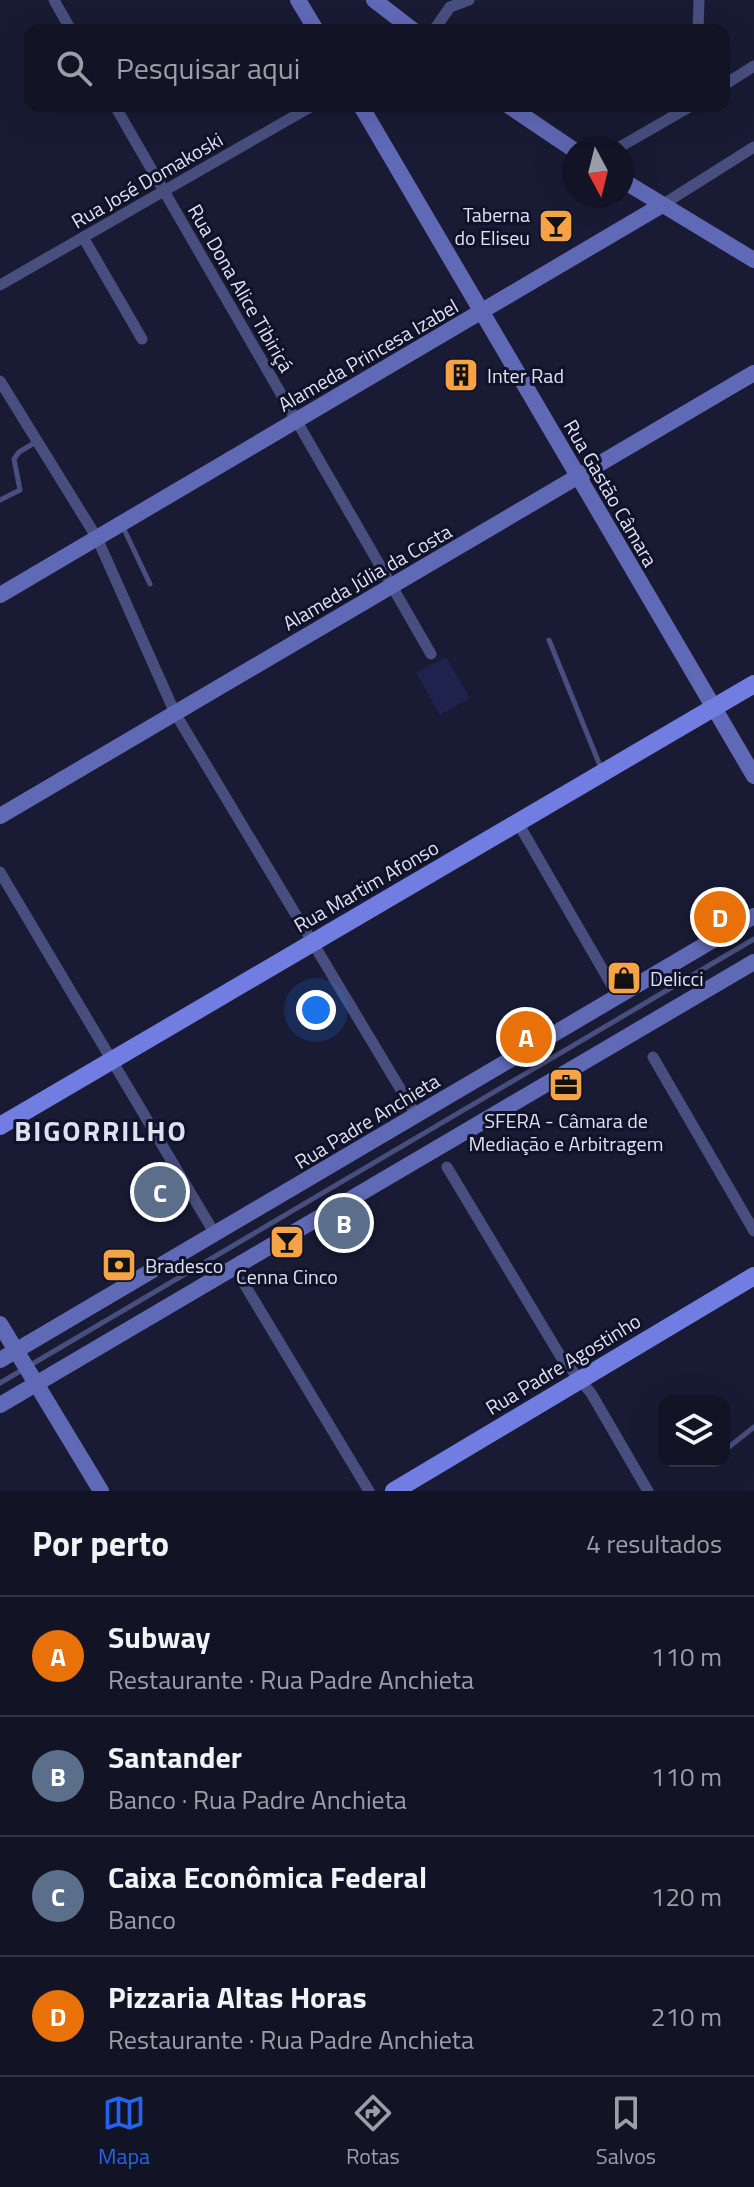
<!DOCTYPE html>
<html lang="pt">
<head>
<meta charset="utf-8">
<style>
  :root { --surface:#121426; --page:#1f2132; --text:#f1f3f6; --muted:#9c9ea7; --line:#313343; --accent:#2563eb }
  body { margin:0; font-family:"Titillium Web",sans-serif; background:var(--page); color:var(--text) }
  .controls { position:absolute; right:24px; bottom:24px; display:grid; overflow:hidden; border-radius:16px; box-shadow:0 8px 32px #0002 }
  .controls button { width:72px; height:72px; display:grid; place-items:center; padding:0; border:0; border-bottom:2px solid var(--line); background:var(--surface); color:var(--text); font:40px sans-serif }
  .compass { position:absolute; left:562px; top:136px; width:72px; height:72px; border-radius:50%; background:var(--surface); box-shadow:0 8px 32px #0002; rotate:173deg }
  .you { position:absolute; left:316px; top:1010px; width:28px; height:28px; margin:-20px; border:6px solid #fff; border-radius:50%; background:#1a73e8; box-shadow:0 0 0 12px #1a73e833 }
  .badge { display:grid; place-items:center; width:52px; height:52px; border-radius:50%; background:var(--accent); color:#fff; font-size:26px; font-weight:700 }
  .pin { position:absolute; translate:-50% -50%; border:4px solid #fff; box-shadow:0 2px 8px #0006 }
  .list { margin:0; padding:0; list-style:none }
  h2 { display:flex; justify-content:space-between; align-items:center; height:104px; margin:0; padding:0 32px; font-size:34px }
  h2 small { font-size:26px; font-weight:400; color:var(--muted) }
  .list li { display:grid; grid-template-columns:52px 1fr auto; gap:24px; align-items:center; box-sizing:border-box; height:120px; padding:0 32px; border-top:2px solid var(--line) }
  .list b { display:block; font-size:30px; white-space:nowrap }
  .list p { margin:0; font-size:26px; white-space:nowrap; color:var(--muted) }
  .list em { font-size:26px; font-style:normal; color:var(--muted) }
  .icon { flex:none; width:44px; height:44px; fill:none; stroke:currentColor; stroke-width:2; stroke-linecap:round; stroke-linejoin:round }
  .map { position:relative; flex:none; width:754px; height:1491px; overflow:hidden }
  .search { position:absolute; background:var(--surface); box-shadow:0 8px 32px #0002; left:24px; right:24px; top:24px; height:88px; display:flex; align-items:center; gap:20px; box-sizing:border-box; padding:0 28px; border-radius:16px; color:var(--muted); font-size:30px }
  .sheet { height:584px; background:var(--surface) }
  nav { display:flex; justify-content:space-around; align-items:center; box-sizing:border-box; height:112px; border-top:2px solid var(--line); background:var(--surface); font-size:22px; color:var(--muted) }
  nav a { display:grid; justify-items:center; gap:4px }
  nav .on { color:var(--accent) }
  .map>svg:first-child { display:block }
  .green { fill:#1e224c }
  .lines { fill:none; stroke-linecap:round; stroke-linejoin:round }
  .lane { stroke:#484f7e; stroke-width:5 }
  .street { stroke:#484f7e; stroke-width:11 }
  .secondary { stroke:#6069b6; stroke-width:16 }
  .primary { stroke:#727de1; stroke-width:18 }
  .labels { text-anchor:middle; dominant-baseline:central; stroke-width:6; stroke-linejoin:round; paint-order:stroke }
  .street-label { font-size:20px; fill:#dde1f1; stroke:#0f1229 }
  .poi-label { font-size:20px; fill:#dde1f1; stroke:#0f1229; text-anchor:start }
  .district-label { font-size:28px; font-weight:bold; letter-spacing:2px; fill:#dde1f1; stroke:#0f1229 }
</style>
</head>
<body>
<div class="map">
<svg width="754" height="1491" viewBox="0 0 754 1491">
  <rect width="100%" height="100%" fill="#181b33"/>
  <!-- green -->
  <path class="green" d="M446,657L470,698L440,715L416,673Z"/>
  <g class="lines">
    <!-- lane -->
    <path class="lane" d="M0,500L20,490L14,459L19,452L36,442
      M122,525L150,584
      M549,640L601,768
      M0,1383L754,939
      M724,1451L754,1427"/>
    <!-- street -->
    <path class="street" d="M54,0L71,30
      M434,30L450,7L469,0
      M698,30L699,0
      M724,85L754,66
      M115,106L431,654
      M618,148L691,106
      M662,205L754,147
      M83,237L142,339
      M0,285L312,106
      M0,381L97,538L175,713L416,1115
      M518,823L618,996
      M0,872L215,1234
      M653,1057L754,1231
      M447,1167L561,1357L591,1393L648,1491
      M243,1282L369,1491"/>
    <!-- secondary -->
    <path class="secondary" d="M298,0L316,30
      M374,0L413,30
      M361,106L754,776
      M509,106L574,150
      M622,180L754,260
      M0,595L662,205
      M0,816L754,373
      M0,1324L101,1491
      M0,1360L754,916
      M0,1405L754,962"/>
    <!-- primary -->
    <path class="primary" d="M0,1126L754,684
      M394,1491L754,1276"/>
  </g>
  <!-- icons -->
  <defs>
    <g id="bar-square" transform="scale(1.8)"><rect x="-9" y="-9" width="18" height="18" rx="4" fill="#f5a345" stroke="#0f1229"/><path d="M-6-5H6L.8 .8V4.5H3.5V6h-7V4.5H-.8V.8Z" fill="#111"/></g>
    <g id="building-square" transform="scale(1.8)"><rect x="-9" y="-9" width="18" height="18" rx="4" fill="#f5a345" stroke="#0f1229"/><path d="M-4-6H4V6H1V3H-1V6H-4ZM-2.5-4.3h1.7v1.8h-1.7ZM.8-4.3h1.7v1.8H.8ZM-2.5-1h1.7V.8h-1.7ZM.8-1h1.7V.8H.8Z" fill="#111"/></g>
    <g id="shop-square" transform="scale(1.8)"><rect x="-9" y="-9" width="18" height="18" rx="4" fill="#f5a345" stroke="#0f1229"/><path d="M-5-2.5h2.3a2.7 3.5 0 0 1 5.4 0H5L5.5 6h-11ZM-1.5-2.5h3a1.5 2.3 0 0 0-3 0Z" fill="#111"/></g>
    <g id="office-square" transform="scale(1.8)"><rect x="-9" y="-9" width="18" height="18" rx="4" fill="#f5a345" stroke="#0f1229"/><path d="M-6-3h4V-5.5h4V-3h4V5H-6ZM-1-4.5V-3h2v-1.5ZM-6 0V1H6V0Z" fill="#111"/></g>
    <g id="bank-square" transform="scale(1.8)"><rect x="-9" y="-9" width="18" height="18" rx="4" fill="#f5a345" stroke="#0f1229"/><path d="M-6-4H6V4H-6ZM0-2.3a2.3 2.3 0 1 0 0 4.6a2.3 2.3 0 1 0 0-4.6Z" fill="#111"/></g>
  </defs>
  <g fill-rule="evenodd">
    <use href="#bar-square" x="556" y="226"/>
    <use href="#building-square" x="461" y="375"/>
    <use href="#shop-square" x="624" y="978"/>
    <use href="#office-square" x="566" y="1085"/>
    <use href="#bar-square" x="287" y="1242"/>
    <use href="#bank-square" x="119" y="1265"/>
  </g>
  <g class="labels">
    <!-- street labels -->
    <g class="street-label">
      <text transform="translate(147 180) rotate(-30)">Rua José Domakoski</text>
      <text transform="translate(241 288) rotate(60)">Rua Dona Alice Tibiriçá</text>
      <text transform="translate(368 355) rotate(-30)">Alameda Princesa Izabel</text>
      <text transform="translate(611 493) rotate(60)">Rua Gastão Câmara</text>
      <text transform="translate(367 577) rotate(-30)">Alameda Júlia da Costa</text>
      <text transform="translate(366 886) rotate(-30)">Rua Martim Afonso</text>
      <text transform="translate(367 1121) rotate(-31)">Rua Padre Anchieta</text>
      <text transform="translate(563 1364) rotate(-31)">Rua Padre Agostinho</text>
    </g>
    <!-- poi labels -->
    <g class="poi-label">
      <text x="530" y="214" text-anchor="end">Taberna<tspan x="530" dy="23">do Eliseu</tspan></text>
      <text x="487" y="375">Inter Rad</text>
      <text x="650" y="978">Delicci</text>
      <text x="566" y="1120" text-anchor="middle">SFERA - Câmara de<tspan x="566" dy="23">Mediação e Arbitragem</tspan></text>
      <text x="145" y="1265">Bradesco</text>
      <text x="287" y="1276" text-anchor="middle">Cenna Cinco</text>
    </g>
    <!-- district labels -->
    <g class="district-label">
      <text x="101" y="1130">BIGORRILHO</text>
    </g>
  </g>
</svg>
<div class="controls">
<button><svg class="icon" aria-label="layers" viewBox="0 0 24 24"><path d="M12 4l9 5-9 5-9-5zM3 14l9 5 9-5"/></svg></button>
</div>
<svg class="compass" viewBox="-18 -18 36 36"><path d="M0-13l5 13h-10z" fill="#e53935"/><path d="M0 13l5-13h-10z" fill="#9c9ea7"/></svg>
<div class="you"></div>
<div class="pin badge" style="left:526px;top:1037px;background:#e8710a">A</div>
<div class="pin badge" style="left:344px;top:1223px;background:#5c6f8a">B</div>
<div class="pin badge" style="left:160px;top:1192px;background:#5c6f8a">C</div>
<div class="pin badge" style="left:720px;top:917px;background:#e8710a">D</div>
<div class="search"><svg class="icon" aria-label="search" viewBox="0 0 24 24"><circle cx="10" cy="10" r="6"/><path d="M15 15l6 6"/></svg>Pesquisar aqui</div>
</div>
<section class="sheet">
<h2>Por perto<small>4 resultados</small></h2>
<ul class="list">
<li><span class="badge" style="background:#e8710a">A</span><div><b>Subway</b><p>Restaurante · Rua Padre Anchieta</p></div><em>110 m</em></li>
<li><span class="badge" style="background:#5c6f8a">B</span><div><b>Santander</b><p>Banco · Rua Padre Anchieta</p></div><em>110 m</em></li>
<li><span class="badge" style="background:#5c6f8a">C</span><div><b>Caixa Econômica Federal</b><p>Banco</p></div><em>120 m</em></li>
<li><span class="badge" style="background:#e8710a">D</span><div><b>Pizzaria Altas Horas</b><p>Restaurante · Rua Padre Anchieta</p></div><em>210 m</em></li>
</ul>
</section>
<nav>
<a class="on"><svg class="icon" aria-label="map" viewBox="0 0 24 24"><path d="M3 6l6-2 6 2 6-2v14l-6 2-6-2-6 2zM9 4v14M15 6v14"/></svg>Mapa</a>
<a><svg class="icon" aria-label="directions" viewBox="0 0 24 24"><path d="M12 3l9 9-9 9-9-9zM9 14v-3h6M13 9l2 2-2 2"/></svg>Rotas</a>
<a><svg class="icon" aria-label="saved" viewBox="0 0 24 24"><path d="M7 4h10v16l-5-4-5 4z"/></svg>Salvos</a>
</nav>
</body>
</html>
